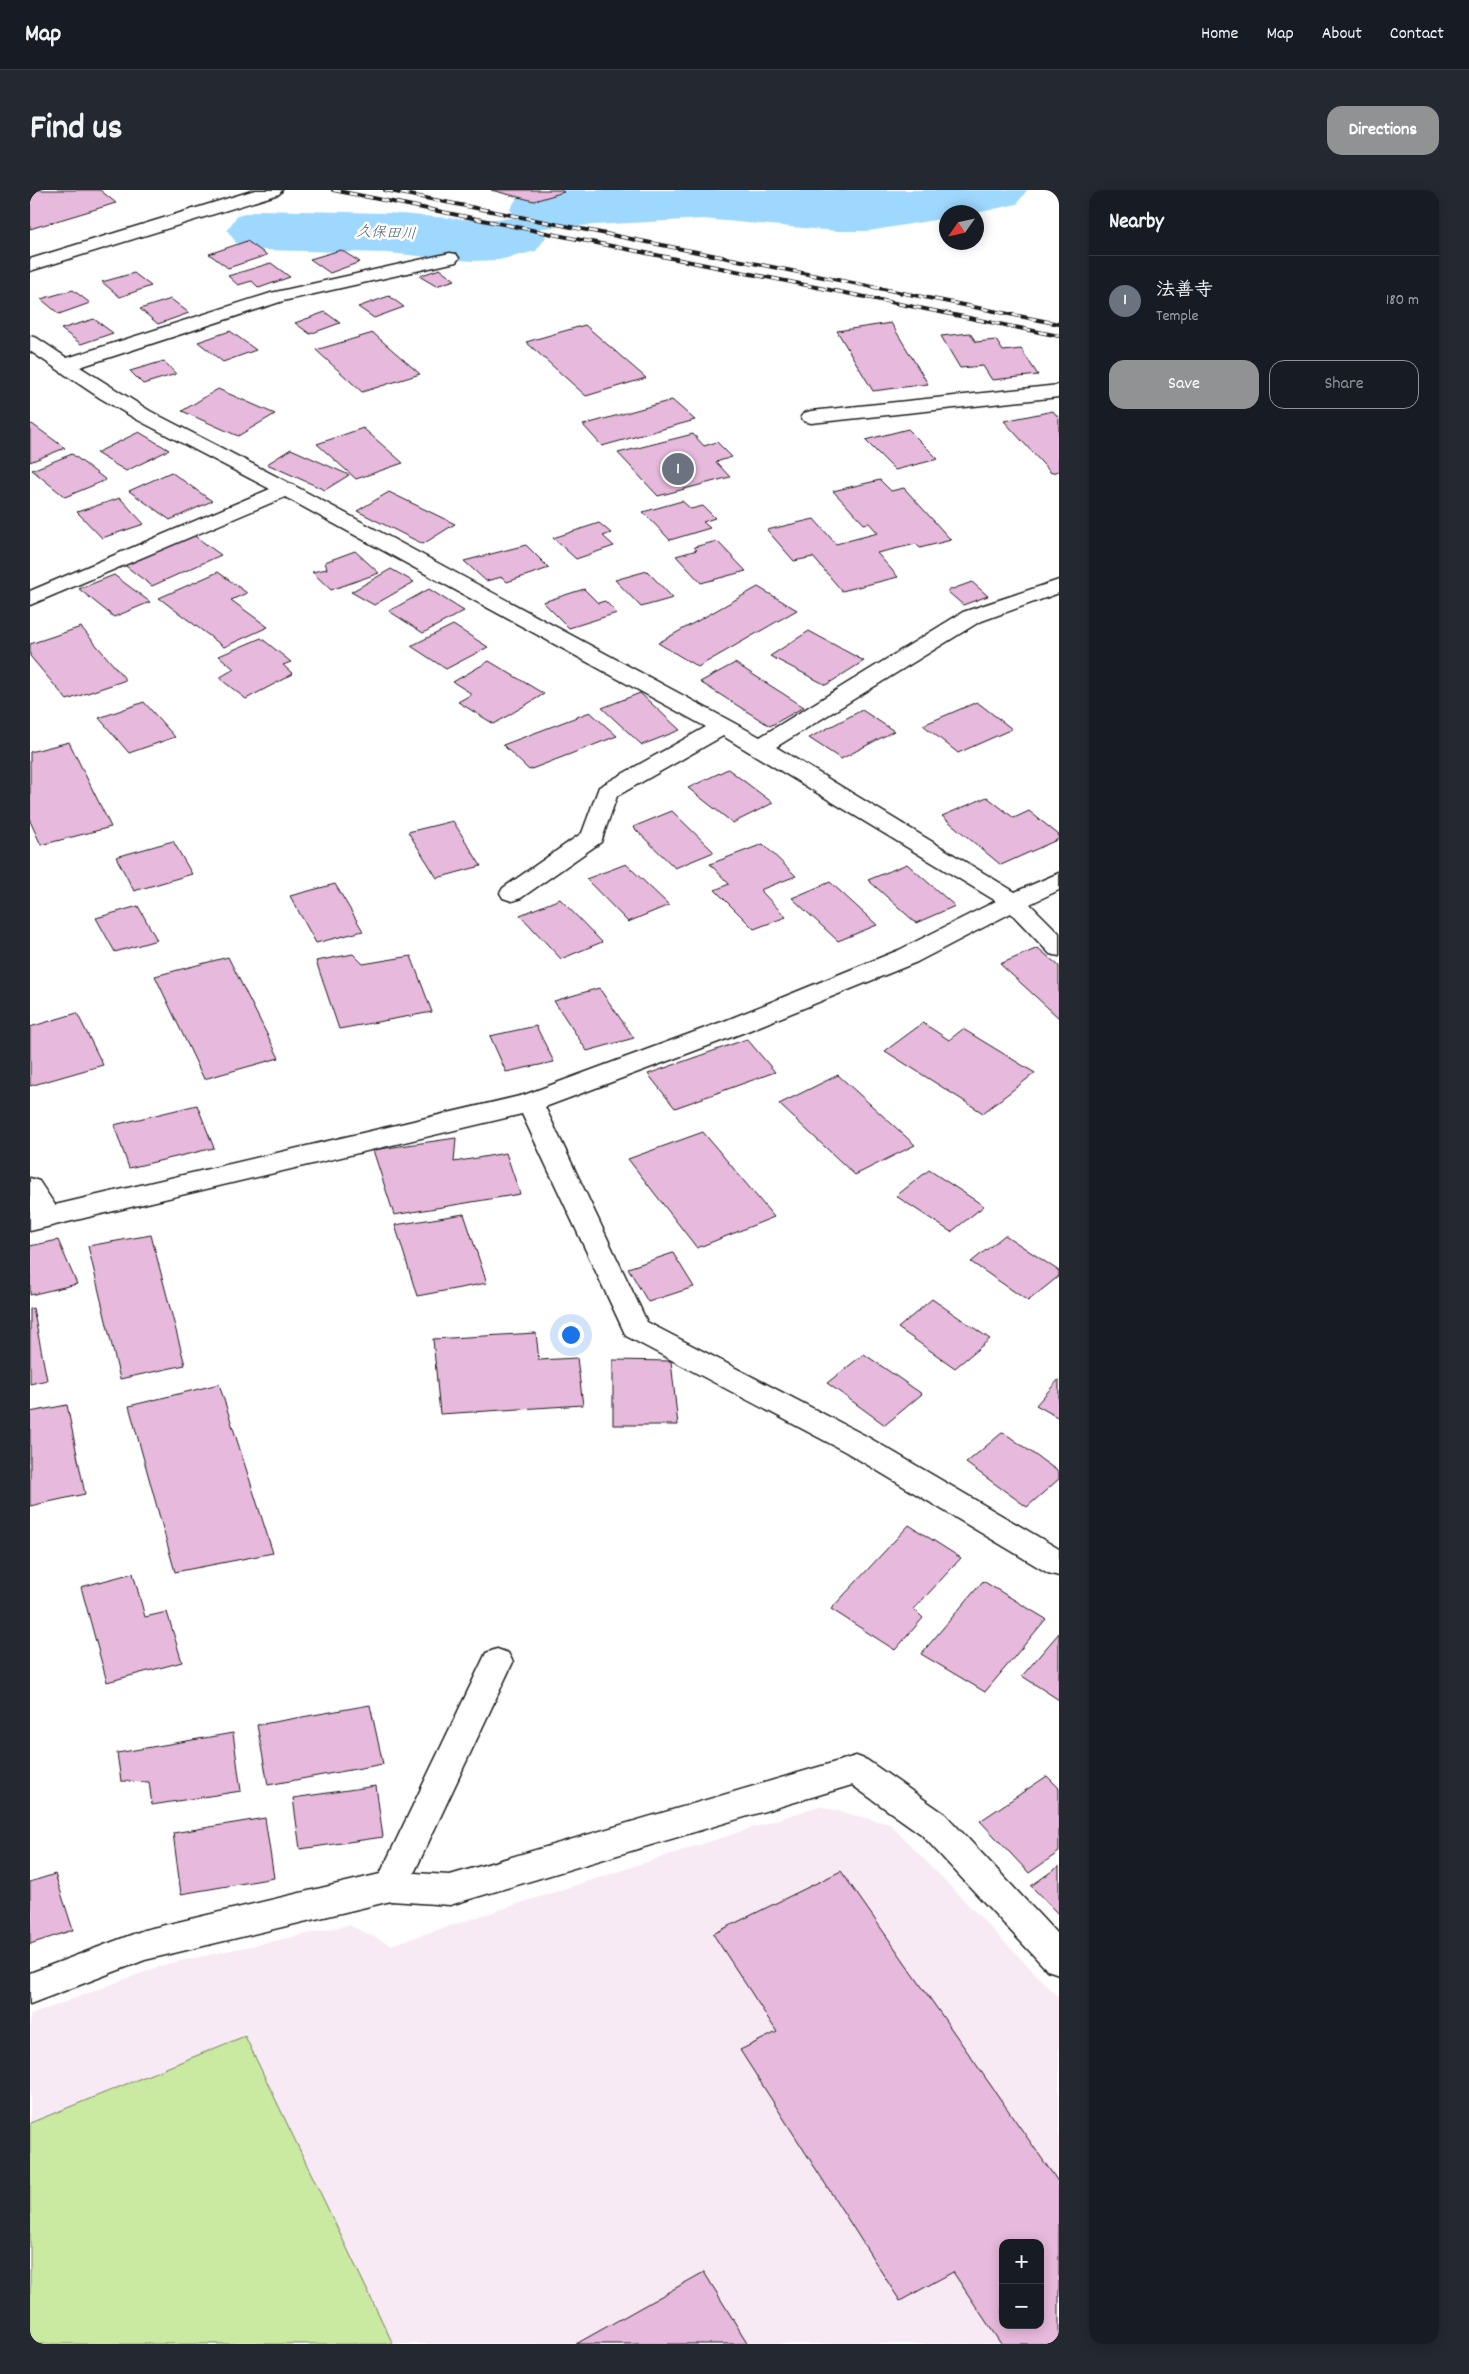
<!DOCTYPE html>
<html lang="en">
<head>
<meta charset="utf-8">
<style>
  :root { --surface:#171b24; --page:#242831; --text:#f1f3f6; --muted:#9ea1a6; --line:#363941; --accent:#919294 }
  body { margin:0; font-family:Dekko,"Klee One",sans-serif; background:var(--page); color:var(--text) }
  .controls { position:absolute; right:15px; bottom:15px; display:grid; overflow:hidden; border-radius:10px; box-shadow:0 2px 12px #0003 }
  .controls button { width:45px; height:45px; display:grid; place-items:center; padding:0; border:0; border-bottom:1px solid var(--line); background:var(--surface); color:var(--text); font:25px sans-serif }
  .compass { position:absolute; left:909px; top:15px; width:45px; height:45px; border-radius:50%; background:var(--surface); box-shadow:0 2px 12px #0003; rotate:236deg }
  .you { position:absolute; left:540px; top:1144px; width:18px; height:18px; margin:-12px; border:4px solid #fff; border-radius:50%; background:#1a73e8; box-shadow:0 0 0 8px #1a73e833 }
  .badge { display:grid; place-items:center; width:32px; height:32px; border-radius:50%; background:var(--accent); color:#fff; font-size:16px; font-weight:700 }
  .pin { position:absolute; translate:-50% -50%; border:2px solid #fff; box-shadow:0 1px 5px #0006 }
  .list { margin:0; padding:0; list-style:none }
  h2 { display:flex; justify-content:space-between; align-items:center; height:65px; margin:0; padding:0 20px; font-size:21px }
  h2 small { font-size:16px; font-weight:400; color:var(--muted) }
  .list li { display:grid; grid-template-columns:32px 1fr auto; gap:15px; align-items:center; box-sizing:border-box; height:90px; padding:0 20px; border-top:1px solid var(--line) }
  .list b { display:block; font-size:19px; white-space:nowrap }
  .list p { margin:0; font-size:16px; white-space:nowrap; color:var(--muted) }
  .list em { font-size:16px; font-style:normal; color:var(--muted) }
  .actions { display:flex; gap:10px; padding:15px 20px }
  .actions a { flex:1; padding:11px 0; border:1px solid var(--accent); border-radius:15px; text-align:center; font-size:18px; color:var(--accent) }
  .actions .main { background:var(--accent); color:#fff }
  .map { position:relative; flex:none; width:1029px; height:2154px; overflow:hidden; border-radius:15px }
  header { display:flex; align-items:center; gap:30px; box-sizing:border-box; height:70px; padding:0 25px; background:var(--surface); border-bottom:1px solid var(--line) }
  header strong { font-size:24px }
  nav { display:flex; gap:28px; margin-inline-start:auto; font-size:18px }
  .intro { display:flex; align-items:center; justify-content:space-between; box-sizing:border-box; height:120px; padding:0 30px }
  h1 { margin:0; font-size:35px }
  .button { padding:12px 22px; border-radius:15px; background:var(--accent); color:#fff; font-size:18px; font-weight:700 }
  main { display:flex; gap:30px; padding:0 30px }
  aside { flex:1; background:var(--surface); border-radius:15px; box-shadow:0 2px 12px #0003 }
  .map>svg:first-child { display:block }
  .built { fill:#f8eaf4; fill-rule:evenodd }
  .green { fill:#cae9a1; stroke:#73825e }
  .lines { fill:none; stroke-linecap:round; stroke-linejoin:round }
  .river { fill:#9fd8ff; fill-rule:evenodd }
  .building { fill:#e7b9dc; stroke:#1c1c1c; fill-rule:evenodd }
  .minor-casing { stroke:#1c1c1c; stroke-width:3 }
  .minor { fill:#fff; fill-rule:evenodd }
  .rail-casing { stroke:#1c1c1c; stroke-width:4 }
  .rail { stroke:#fff; stroke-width:2.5; stroke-dasharray:8; stroke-linecap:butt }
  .labels { text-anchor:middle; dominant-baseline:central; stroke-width:5; stroke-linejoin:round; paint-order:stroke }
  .far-water-label { font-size:15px; font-style:italic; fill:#4a5e6b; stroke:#fff }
</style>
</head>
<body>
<header>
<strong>Map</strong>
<nav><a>Home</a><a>Map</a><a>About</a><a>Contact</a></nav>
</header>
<div class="intro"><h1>Find us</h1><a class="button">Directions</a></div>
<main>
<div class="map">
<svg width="1029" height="2154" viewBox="0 0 1029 2154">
  <rect width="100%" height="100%" fill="#fff"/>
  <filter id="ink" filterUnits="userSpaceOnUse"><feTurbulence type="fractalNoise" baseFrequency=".02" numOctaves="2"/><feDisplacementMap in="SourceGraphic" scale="10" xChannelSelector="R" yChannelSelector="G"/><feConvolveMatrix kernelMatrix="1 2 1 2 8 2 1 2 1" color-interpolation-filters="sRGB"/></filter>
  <g filter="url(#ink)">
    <!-- built -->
    <path class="built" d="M789,1616L860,1634L1029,1808V2154H0V1825L136,1774L319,1735L361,1755ZM973,2053H1010V2135H973Z"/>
    <!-- green -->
    <path class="green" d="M215,1846L363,2154H0V1933Z"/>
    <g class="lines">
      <!-- river -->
      <path class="river" d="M509,0H997L987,14L946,23L916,22V28L839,41H806L673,29L510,38L516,47L506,61L469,70L442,71L358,63L231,60L207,54L197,40L207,26L231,20L358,23L442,30L486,28L480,19L489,5Z"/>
    </g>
    <!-- building -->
    <path class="building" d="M0,0H70L86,13L0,39Z
      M461,0H530L534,2L504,11Z
      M217,51L237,65L198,78L179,64Z
      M311,60L330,72L300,83L280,69Z
      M241,73L260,87L229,98L222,91L208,95L198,86Z
      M410,79L425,90L406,96L389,86Z
      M104,83L121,96L90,107L72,92Z
      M43,100L60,113L29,124L11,109Z
      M359,106L374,117L344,128L328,117Z
      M141,109L159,123L128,134L110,119Z
      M295,122L310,133L280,144L265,133Z
      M64,129L83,143L51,154L31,139Z
      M861,133L898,194L843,201L807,141Z
      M555,135L616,188L556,206L496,152Z
      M200,141L226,160L193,172L168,152Z
      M343,143L390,184L332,202L286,160Z
      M940,143L946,152L966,150L973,161L991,159L1008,185L962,190L953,176L930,178L911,146Z
      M134,171L146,184L113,194L100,181Z
      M188,199L245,224L208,246L152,221Z
      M642,210L665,230L572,256L553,235Z
      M1023,221L1029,228V281L1021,283L974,231Z
      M2,234L35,258L0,272V235Z
      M333,238L373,273L326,289L287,254Z
      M878,239L908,269L865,280L835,250Z
      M109,242L139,260L96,281L66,263Z
      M663,244L674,256L687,252L702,267L686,272L700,287L628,306L588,263Z
      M261,259L319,285L295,300L237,274Z
      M42,264L76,290L35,307L2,280Z
      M141,282L182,311L140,330L99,301Z
      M850,290L861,301L874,298L921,350L890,358L886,354L847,363L868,387L812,401L783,367L764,371L737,340L784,329L806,354L848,343L839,333L834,334L803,301Z
      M359,302L425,334L393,354L327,321Z
      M90,308L114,334L72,348L47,322Z
      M652,311L661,319L673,316L685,328L673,332L680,338L640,350L613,322Z
      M569,333L581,343L573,346L584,356L546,369L523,348Z
      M162,344L191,365L122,396L93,374Z
      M687,351L716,381L671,393L646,366L667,360L664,357Z
      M496,355L519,378L477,392L472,387L456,391L434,371Z
      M325,361L349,383L301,400L282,382L297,379L295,372Z
      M361,379L384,392L344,415L321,402Z
      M617,381L643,408L611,417L585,390Z
      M188,382L217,403L201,410L238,437L194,457L129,408Z
      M84,385L120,412L84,427L49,399Z
      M942,392L958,406L933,415L917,401Z
      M728,397L767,420L668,477L628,453Z
      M399,399L434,421L393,443L359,421Z
      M554,399L568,413L575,411L587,423L539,438L513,412Z
      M423,435L458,457L416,479L381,456Z
      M51,437L96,490L37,510L0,466V454Z
      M779,441L834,471L796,495L740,466Z
      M231,448L261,472L253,475L263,484L216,509L189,488L204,479L189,466Z
      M459,471L514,504L464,534L428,512L442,504L423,492Z
      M705,473L774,517L740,536L670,492Z
      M610,503L650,540L612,555L572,518Z
      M114,512L145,547L99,563L69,528Z
      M947,512L982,539L928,563L893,535Z
      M832,520L864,541L811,569L779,548Z
      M560,522L587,546L499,580L473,555Z
      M39,552L81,637L11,655L0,631V562Z
      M698,579L743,613L703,633L658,598Z
      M957,607L984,628L999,621L1029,645V649L971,675L912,626Z
      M642,621L684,662L645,678L603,637Z
      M423,631L451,676L407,688L378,642Z
      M143,651L162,684L104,701L86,667Z
      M733,654L766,686L730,700L756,727L724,739L685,700L699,694L680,674Z
      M596,674L639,715L598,732L556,689Z
      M877,674L925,716L886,733L838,690Z
      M800,692L847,735L808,751L762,708Z
      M305,694L333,741L286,753L260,706Z
      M530,709L572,752L531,769L490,725Z
      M108,716L127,750L85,762L66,728Z
      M1008,758L1029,776V828L970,774Z
      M323,764L333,774L381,766L402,822L309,839L286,771Z
      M198,767L249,868L174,889L125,786Z
      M569,798L604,848L557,861L524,811Z
      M47,823L73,875L0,896V837Z
      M893,833L919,850L933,839L1005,883L953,923L855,861Z
      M506,836L524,872L476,882L460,846Z
      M717,849L745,882L645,918L618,884Z
      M808,885L885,955L825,985L749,914Z
      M167,915L184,958L99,978L84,935Z
      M673,942L744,1027L667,1058L598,969Z
      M426,948L424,972L476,963L490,1004L364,1025L343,960Z
      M899,980L954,1016L921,1042L866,1006Z
      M434,1024L457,1093L387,1106L365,1035Z
      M121,1045L155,1175L90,1189L58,1056Z
      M975,1045L1029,1081V1086L998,1111L941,1072Z
      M28,1050L47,1094L0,1105V1056Z
      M643,1063L664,1097L618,1112L598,1078Z
      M902,1109L960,1149L925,1178L868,1138Z
      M3,1118L17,1190L0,1194V1119Z
      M506,1143L509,1170L547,1168L553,1215L410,1224L403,1149Z
      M834,1164L892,1204L855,1235L797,1193Z
      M583,1170L641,1171L648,1235H583Z
      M1029,1189V1228L1006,1215Z
      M189,1194L243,1363L145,1382L99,1216Z
      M37,1215L55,1304L0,1316V1222Z
      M973,1242L1029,1282V1289L997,1317L936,1273Z
      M879,1335L931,1368L884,1419L893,1428L865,1460L801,1419Z
      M103,1383L115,1427L137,1422L152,1472L77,1492L51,1397Z
      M953,1391L1016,1429L955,1502L891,1464Z
      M1029,1443V1510L992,1486Z
      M340,1515L353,1574L238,1595L227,1535Z
      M203,1543L211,1601L122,1615L119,1592L91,1591L87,1563Z
      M1017,1586L1029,1598V1662L999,1683L950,1631Z
      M346,1596L353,1647L270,1659L263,1608Z
      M235,1628L244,1688L151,1704L143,1643Z
      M1029,1676V1725L1001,1696Z
      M811,1681L1029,1993V2154H971L923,2082L870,2111L710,1860L747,1842L683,1744ZM973,2053H1010V2135H973Z
      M25,1684L43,1740L0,1754V1692Z
      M674,2082L718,2154H546Z"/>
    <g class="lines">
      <!-- minor casing -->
      <g class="minor-casing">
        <path id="minor" d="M225,0H252L249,4L0,81V69Z
          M420,63L426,64L429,68L426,72L253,111L50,177L120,221L263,295L730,547L933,422L1029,390V403L949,432L746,557L985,702L1029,683V700L1000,714L1029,743V766L1020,764L981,723L887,772L715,842L515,917L617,1132L836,1246L1029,1359V1386L1018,1383L816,1262L596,1146L492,924L0,1041V988L9,991L25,1015L494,905L697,830L869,760L966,711L693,546L587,606L571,652L491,708L482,711L473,708L470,703L473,698L552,643L569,597L676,537L255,307L0,415V401L240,299L106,229L70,208L0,161V146L7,148L37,168L241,103Z
          M1029,195V207L781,233L774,231L771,227L774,223L781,221Z
          M467,1459L478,1463L483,1472L384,1683L420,1685L826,1566L837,1570L915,1624L1029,1746V1784L1017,1780L891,1644L822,1595L420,1715L361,1711L115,1770L0,1814V1783L114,1740L350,1684L456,1463Z"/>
      </g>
      <!-- minor -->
      <use href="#minor" class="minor"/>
      <!-- rail casing -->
      <g class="rail-casing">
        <path id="rail" d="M303,0L1029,146
          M355,0L1029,134"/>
      </g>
      <!-- rail -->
      <use href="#rail" class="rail"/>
    </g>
  </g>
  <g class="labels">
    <!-- far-water labels -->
    <g class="far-water-label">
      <text transform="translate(356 44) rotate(3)">久保田川</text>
    </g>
  </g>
</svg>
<div class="controls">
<button>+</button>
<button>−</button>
</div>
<svg class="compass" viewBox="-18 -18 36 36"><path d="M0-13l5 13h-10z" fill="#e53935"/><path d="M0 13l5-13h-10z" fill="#9ea1a6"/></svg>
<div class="you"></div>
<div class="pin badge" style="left:648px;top:279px;background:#6b7280">1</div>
</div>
<aside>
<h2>Nearby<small></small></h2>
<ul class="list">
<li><span class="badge" style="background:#6b7280">1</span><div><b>法善寺</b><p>Temple</p></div><em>180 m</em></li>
</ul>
<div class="actions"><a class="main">Save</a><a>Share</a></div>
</aside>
</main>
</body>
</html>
